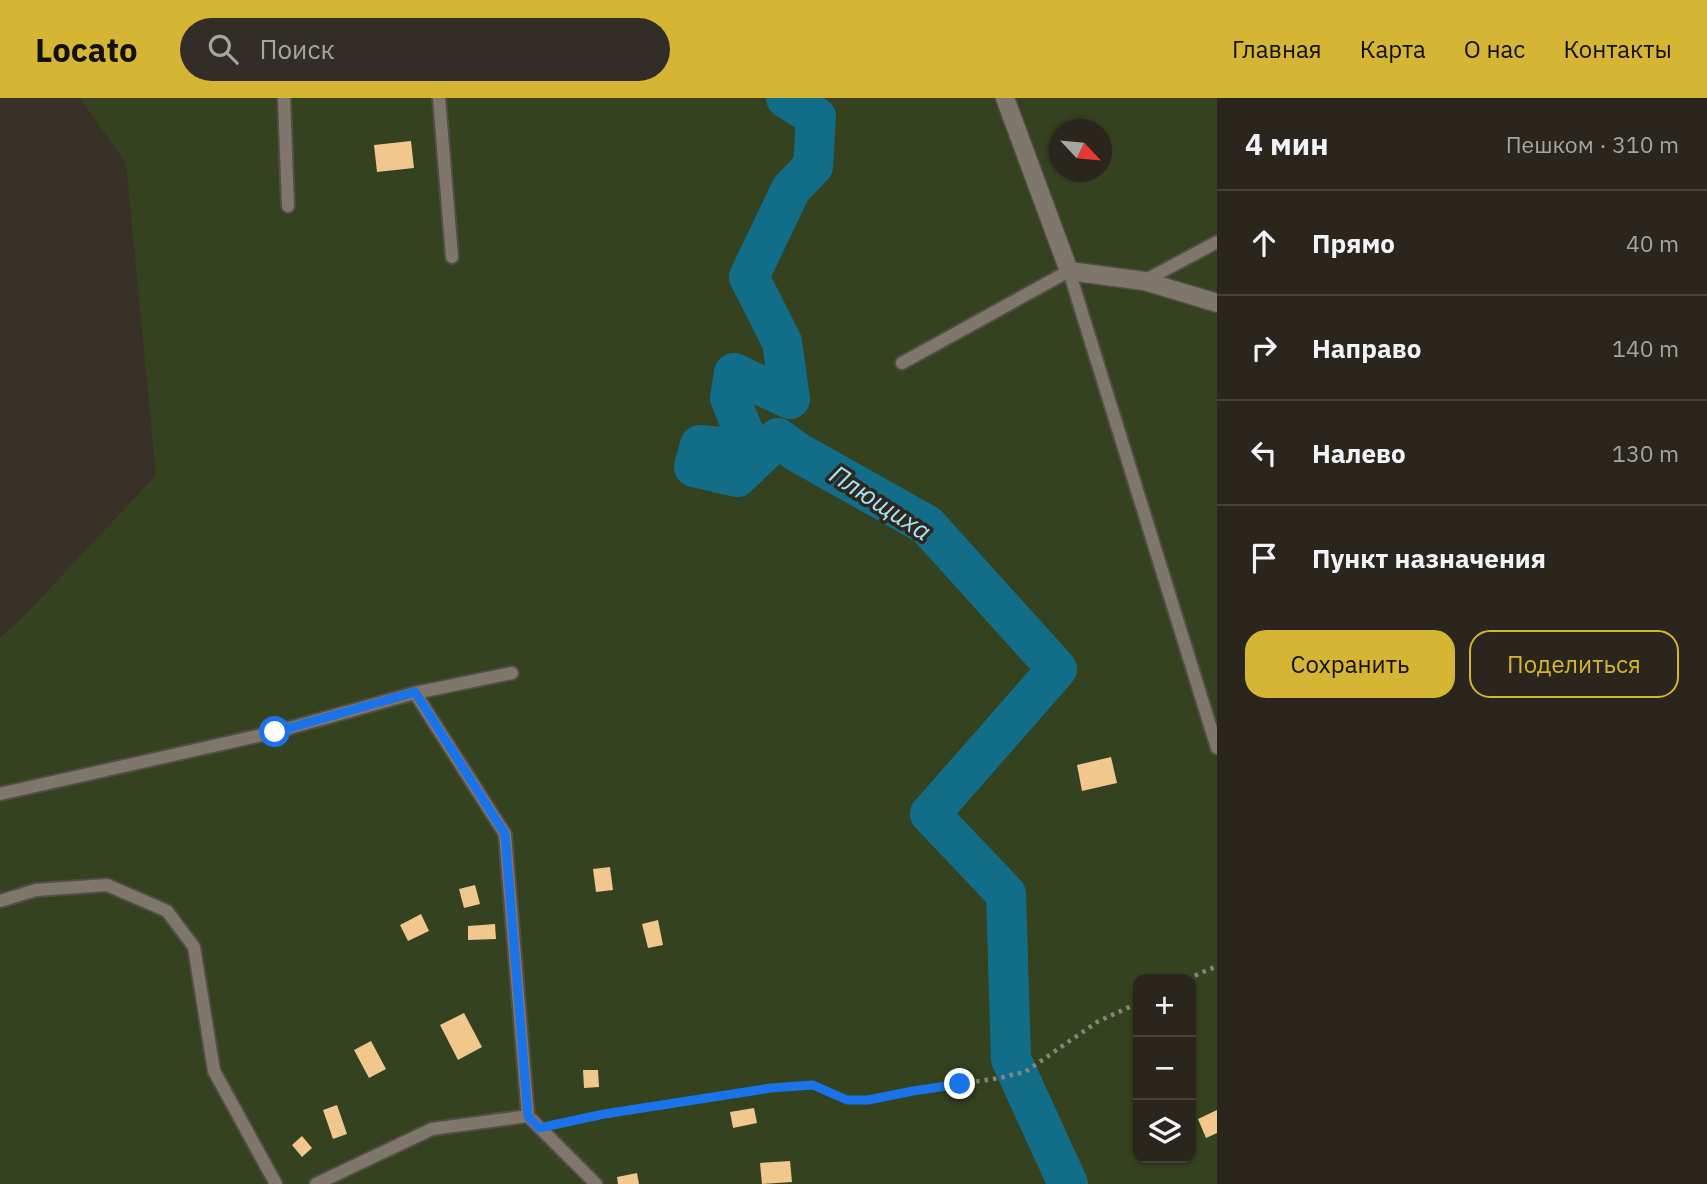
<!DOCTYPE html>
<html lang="ru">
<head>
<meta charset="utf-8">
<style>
  :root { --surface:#2a251d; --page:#322d26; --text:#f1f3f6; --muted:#a5a5a4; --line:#46423b; --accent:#d6b534 }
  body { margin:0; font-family:"IBM Plex Sans",sans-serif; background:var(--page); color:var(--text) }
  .controls { position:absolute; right:21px; bottom:21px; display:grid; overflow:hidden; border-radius:14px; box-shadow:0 2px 5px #0004 }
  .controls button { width:63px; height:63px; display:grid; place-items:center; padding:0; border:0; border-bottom:2px solid var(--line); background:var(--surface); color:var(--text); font:35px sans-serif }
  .compass { position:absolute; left:1049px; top:21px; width:63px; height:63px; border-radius:50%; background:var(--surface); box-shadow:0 2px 5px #0004; rotate:116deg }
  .stop { position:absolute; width:21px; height:21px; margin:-16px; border:5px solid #1a73e8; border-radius:50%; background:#fff }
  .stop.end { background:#1a73e8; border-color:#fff; box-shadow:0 2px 7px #0008 }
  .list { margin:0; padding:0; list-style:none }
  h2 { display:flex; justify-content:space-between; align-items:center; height:91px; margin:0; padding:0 28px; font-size:30px }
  h2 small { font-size:23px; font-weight:400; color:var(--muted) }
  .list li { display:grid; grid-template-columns:46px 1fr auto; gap:21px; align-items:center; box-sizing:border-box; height:105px; padding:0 28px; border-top:2px solid var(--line) }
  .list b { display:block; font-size:26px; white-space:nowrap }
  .list em { font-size:23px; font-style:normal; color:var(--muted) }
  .actions { display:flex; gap:14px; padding:21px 28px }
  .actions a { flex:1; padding:16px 0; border:2px solid var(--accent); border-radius:21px; text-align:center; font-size:24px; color:var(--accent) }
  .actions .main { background:var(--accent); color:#111 }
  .icon { flex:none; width:38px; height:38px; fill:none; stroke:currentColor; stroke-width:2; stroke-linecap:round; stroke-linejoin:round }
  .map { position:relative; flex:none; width:1217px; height:1086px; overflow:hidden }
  header { display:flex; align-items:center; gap:42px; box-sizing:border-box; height:98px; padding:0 35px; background:var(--accent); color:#111 }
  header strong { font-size:33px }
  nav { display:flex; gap:38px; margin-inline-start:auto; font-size:24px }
  .search { width:490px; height:63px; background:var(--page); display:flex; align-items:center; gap:18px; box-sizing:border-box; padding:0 24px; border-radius:38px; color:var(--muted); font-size:26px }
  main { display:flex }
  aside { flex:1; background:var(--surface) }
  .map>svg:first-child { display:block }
  .green { fill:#354220; fill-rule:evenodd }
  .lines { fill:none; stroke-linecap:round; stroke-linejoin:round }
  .river { stroke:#126e88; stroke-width:40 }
  .building { fill:#f1c78d }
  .service-casing { stroke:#534e45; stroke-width:16 }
  .minor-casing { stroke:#534e45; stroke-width:21 }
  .path { stroke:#89837b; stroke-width:4.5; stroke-dasharray:3.5 5; stroke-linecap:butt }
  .service { stroke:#7f776b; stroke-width:12 }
  .minor { stroke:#7f776b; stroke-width:18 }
  .route { stroke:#1a73e8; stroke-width:9 }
  .labels { text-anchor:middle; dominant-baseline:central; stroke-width:7; stroke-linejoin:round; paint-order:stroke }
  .water-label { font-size:26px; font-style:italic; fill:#a5e3fb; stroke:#2e271d }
</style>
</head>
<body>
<header>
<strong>Locato</strong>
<div class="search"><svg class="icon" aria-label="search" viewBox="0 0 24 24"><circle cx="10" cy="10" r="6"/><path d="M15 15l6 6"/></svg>Поиск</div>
<nav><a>Главная</a><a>Карта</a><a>О нас</a><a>Контакты</a></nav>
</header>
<main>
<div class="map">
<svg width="1217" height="1086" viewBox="0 0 1217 1086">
  <rect width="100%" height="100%" fill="#383127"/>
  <!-- green -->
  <path class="green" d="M80,0H1217V1086H0V540L27,515L156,377L126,65ZM1060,32H1102V74H1060ZM1138,881H1191V1060H1138Z"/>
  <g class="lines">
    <!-- river -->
    <path class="river" d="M786,0L816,19L813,68L791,91L749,179L782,244L790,301L734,275L730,300L745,338L730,350L700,347L694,369L737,379L778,340L797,354L927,427L1057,571L930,716L1006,796L1011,961L1068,1086"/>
  </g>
  <!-- building -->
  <path class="building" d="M411,43L414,70L377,74L374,47Z
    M1111,659L1117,685L1082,693L1077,667Z
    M610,769L613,792L596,794L593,771Z
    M475,787L480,806L464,810L459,791Z
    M421,816L429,833L408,843L400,827Z
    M658,822L663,847L648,850L642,826Z
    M495,826L496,841L468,842V828Z
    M464,915L482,949L458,962L440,927Z
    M371,943L386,971L369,980L354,952Z
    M583,972H598L599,989L584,990Z
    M337,1007L347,1036L333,1041L323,1012Z
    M754,1010L757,1025L733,1030L730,1014Z
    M1217,1012V1035L1206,1040L1198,1021Z
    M302,1038L312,1050L302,1059L292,1047Z
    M790,1063L792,1084L762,1086L760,1065Z
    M637,1075L639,1086H618L617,1079Z"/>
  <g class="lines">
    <!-- service casing -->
    <g class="service-casing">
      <path id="service" d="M284,0L288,108
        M439,0L452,159
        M1144,183L1217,144
        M902,265L1069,173L1217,650
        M415,595L505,736L528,1018L596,1086
        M0,696L275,634L415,595L512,575
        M0,803L36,792L107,787L167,813L194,849L214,973L276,1086
        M316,1086L432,1031L528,1018"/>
    </g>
    <!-- minor casing -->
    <g class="minor-casing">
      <path id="minor" d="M1005,0L1069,173L1144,183L1217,205"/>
    </g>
    <!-- path -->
    <path class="path" d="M1187,881L1217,868
      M559,1026L771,990L813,987L847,1002H868L913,993L999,980L1025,974L1097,924L1138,905"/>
    <!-- service -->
    <use href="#service" class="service"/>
    <!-- minor -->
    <use href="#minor" class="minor"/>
  </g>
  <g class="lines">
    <!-- route -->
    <path class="route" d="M275,634L415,594L505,736L528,1018L539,1030L604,1016L771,990L813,987L847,1002H868L913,993L960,986"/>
  </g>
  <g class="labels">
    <!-- water labels -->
    <g class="water-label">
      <text transform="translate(881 404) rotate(33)">Плющиха</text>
    </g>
  </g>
</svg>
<div class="controls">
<button>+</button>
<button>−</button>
<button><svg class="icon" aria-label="layers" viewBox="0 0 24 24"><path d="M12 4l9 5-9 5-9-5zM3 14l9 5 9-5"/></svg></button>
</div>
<svg class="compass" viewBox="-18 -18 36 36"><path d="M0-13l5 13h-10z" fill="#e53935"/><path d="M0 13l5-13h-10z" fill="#a5a5a4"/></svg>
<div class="stop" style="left:275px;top:634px"></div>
<div class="stop end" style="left:960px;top:986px"></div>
</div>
<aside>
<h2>4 мин<small>Пешком · 310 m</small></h2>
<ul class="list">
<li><svg class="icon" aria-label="ahead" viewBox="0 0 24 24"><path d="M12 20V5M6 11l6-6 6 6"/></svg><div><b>Прямо</b></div><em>40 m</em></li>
<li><svg class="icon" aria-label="right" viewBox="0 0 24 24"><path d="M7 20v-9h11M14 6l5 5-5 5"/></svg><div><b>Направо</b></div><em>140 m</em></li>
<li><svg class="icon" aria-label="left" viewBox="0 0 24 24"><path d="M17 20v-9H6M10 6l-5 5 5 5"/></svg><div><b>Налево</b></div><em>130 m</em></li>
<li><svg class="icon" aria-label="arrive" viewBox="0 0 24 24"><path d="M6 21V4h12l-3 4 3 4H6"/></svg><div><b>Пункт назначения</b></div></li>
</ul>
<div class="actions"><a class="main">Сохранить</a><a>Поделиться</a></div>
</aside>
</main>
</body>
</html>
